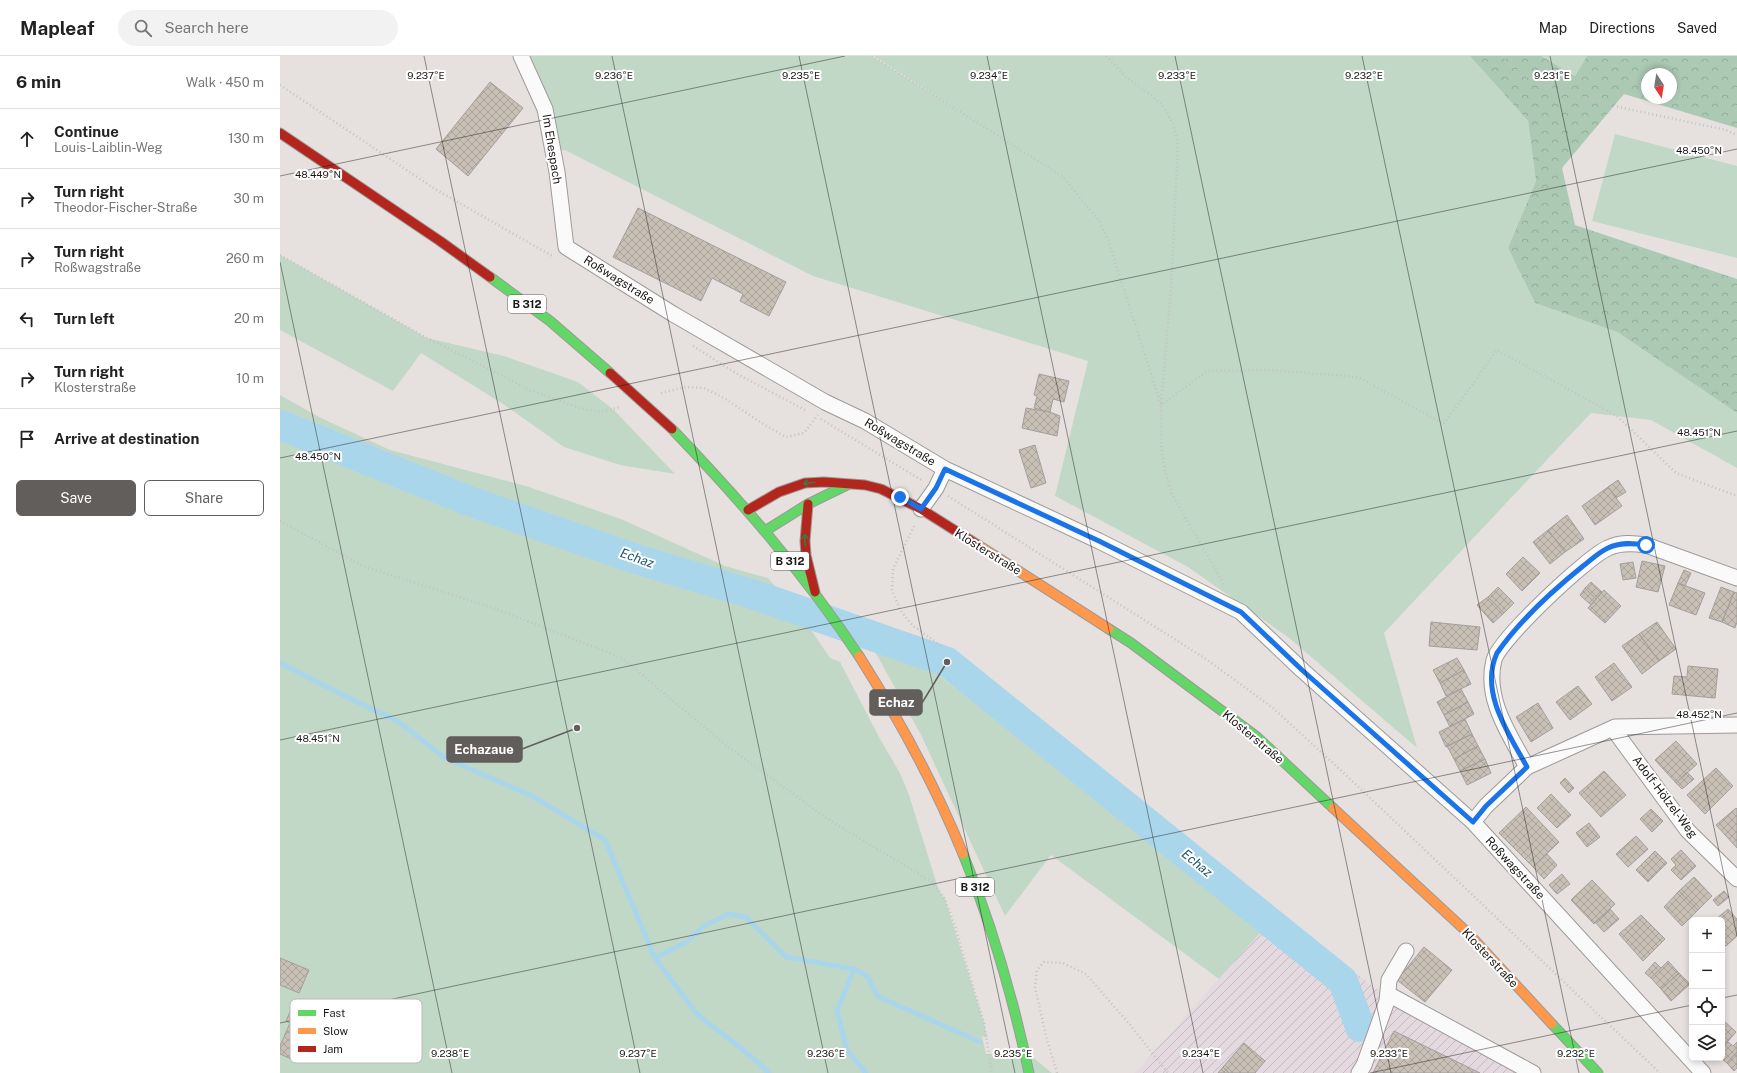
<!DOCTYPE html>
<html lang="en">
<head>
<meta charset="utf-8">
<style>
  :root { --surface:#fff; --page:#f2f2f2; --text:#222; --muted:#767676; --line:#e0e0e0; --accent:#625e5c }
  body { margin:0; font-family:"Public Sans",sans-serif; background:var(--page); color:var(--text) }
  .controls { position:absolute; right:12px; bottom:12px; display:grid; overflow:hidden; border-radius:6px; box-shadow:0 2px 6px #0003 }
  .controls button { width:36px; height:36px; display:grid; place-items:center; padding:0; border:0; border-bottom:1px solid var(--line); background:var(--surface); color:var(--text); font:20px sans-serif }
  .compass { position:absolute; left:1361px; top:12px; width:36px; height:36px; border-radius:50%; background:var(--surface); box-shadow:0 2px 6px #0003; rotate:168deg }
  .stop { position:absolute; width:12px; height:12px; margin:-9px; border:3px solid #1a73e8; border-radius:50%; background:#fff }
  .stop.end { background:#1a73e8; border-color:#fff; box-shadow:0 1px 4px #0008 }
  .list { margin:0; padding:0; list-style:none }
  h2 { display:flex; justify-content:space-between; align-items:center; height:52px; margin:0; padding:0 16px; font-size:17px }
  h2 small { font-size:13px; font-weight:400; color:var(--muted) }
  .list li { display:grid; grid-template-columns:26px 1fr auto; gap:12px; align-items:center; box-sizing:border-box; height:60px; padding:0 16px; border-top:1px solid var(--line) }
  .list b { display:block; font-size:15px; white-space:nowrap }
  .list p { margin:0; font-size:13px; white-space:nowrap; color:var(--muted) }
  .list em { font-size:13px; font-style:normal; color:var(--muted) }
  .actions { display:flex; gap:8px; padding:12px 16px }
  .actions a { flex:1; padding:9px 0; border:1px solid var(--accent); border-radius:6px; text-align:center; font-size:14px; color:var(--accent) }
  .actions .main { background:var(--accent); color:#fff }
  .icon { flex:none; width:22px; height:22px; fill:none; stroke:currentColor; stroke-width:2; stroke-linecap:round; stroke-linejoin:round }
  .map { position:relative; flex:none; width:1457px; height:1017px; overflow:hidden }
  header { display:flex; align-items:center; gap:24px; box-sizing:border-box; height:56px; padding:0 20px; background:var(--surface); border-bottom:1px solid var(--line) }
  header strong { font-size:19px }
  nav { display:flex; gap:22px; margin-inline-start:auto; font-size:14px }
  .search { width:280px; height:36px; background:var(--page); display:flex; align-items:center; gap:10px; box-sizing:border-box; padding:0 14px; border-radius:22px; color:var(--muted); font-size:15px }
  main { display:flex }
  aside { flex:1; background:var(--surface) }
  .map>svg:first-child { display:block }
  .industrial { fill:url(#industrial-furrows) }
  .green { fill:#c2d8c7 }
  .forest { fill:url(#forest-crowns); fill-rule:evenodd }
  .lines { fill:none; stroke-linecap:round; stroke-linejoin:round }
  .stream { stroke:#aad6ec; stroke-width:5 }
  .river { stroke:#aad6ec; stroke-width:30 }
  .building { fill:url(#building-cross-hatch); stroke:#a29f9d }
  .street-casing { stroke:#9d9a98; stroke-width:17 }
  .fast-casing { stroke:#9d9a98; stroke-width:11 }
  .slow-casing { stroke:#9d9a98; stroke-width:11 }
  .jam-casing { stroke:#9d9a98; stroke-width:11 }
  .path { stroke:#c3c2c1; stroke-width:2.5; stroke-dasharray:1 3; stroke-linecap:butt }
  .street { stroke:#fbfafa; stroke-width:15 }
  .fast { stroke:#63d668; stroke-width:9 }
  .slow { stroke:#ff974d; stroke-width:9 }
  .jam { stroke:#b3261e; stroke-width:9 }
  .jam-bridge-casing { stroke:#9d9a98; stroke-width:11; stroke-linecap:butt }
  .jam-bridge { stroke:#b3261e; stroke-width:9 }
  .oneway { stroke:#3f773f }
  .route { stroke:#1a73e8; stroke-width:5 }
  .ticks { fill:none; stroke:#1b1816; stroke-width:1; stroke-opacity:0.45 }
  .labels { text-anchor:middle; dominant-baseline:central; stroke-width:4; stroke-linejoin:round; paint-order:stroke }
  .shield { fill:#fff; stroke:#5f5d5c; stroke-width:1 }
  .shield-label { font-size:11px; font-weight:bold; fill:#1b1816 }
  .street-label { font-size:12px; fill:#1b1816; stroke:#fff }
  .water-label { font-size:13px; font-style:italic; fill:#1e5169; stroke:#fff }
  .key { fill:#fff; stroke:#bbbab9; stroke-width:1 }
  .key-label { font-size:11px; fill:#1b1816 }
  .ticks-label { font-size:10px; text-anchor:middle; fill:#1b1816; stroke:#fff; stroke-width:4; stroke-linejoin:round; paint-order:stroke }
  .leader { fill:none; stroke:#625e5c; stroke-width:1.5 }
  .callout-dot { fill:#625e5c; stroke:#fff; stroke-width:1.5 }
  .callout { fill:#625e5c; stroke:#625e5c; stroke-width:1.5 }
  .callout-label { font-size:13px; text-anchor:middle; font-weight:bold; fill:#fff }
</style>
</head>
<body>
<header>
<strong>Mapleaf</strong>
<div class="search"><svg class="icon" aria-label="search" viewBox="0 0 24 24"><circle cx="10" cy="10" r="6"/><path d="M15 15l6 6"/></svg>Search here</div>
<nav><a>Map</a><a>Directions</a><a>Saved</a></nav>
</header>
<main>
<aside>
<h2>6 min<small>Walk · 450 m</small></h2>
<ul class="list">
<li><svg class="icon" aria-label="ahead" viewBox="0 0 24 24"><path d="M12 20V5M6 11l6-6 6 6"/></svg><div><b>Continue</b><p>Louis-Laiblin-Weg</p></div><em>130 m</em></li>
<li><svg class="icon" aria-label="right" viewBox="0 0 24 24"><path d="M7 20v-9h11M14 6l5 5-5 5"/></svg><div><b>Turn right</b><p>Theodor-Fischer-Straße</p></div><em>30 m</em></li>
<li><svg class="icon" aria-label="right" viewBox="0 0 24 24"><path d="M7 20v-9h11M14 6l5 5-5 5"/></svg><div><b>Turn right</b><p>Roßwagstraße</p></div><em>260 m</em></li>
<li><svg class="icon" aria-label="left" viewBox="0 0 24 24"><path d="M17 20v-9H6M10 6l-5 5 5 5"/></svg><div><b>Turn left</b></div><em>20 m</em></li>
<li><svg class="icon" aria-label="right" viewBox="0 0 24 24"><path d="M7 20v-9h11M14 6l5 5-5 5"/></svg><div><b>Turn right</b><p>Klosterstraße</p></div><em>10 m</em></li>
<li><svg class="icon" aria-label="arrive" viewBox="0 0 24 24"><path d="M6 21V4h12l-3 4 3 4H6"/></svg><div><b>Arrive at destination</b></div></li>
</ul>
<div class="actions"><a class="main">Save</a><a>Share</a></div>
</aside>
<div class="map">
<svg width="1457" height="1017" viewBox="0 0 1457 1017">
  <defs>
    <pattern id="industrial-furrows" width="10" height="10" patternUnits="userSpaceOnUse"><rect width="10" height="10" fill="#e5d9e0"/><path d="M-1 1l2-2M0 10L10 0M9 11l2-2" fill="none" stroke="#c4babf"/></pattern>
    <pattern id="forest-crowns" width="20" height="18" patternUnits="userSpaceOnUse"><rect width="20" height="18" fill="#acc9b4"/><path d="M2 6a3 3 0 1 1 6 0M12 15a3 3 0 1 1 6 0" fill="none" stroke="#93ac9a"/></pattern>
    <pattern id="building-cross-hatch" width="8" height="8" patternUnits="userSpaceOnUse"><rect width="8" height="8" fill="#c8bfb5"/><path d="M0 0l8 8M0 8l8-8" fill="none" stroke="#aba39b"/></pattern>
  </defs>
  <rect width="100%" height="100%" fill="#e6e1df"/>
  <!-- industrial -->
  <path class="industrial" d="M997,857L1099,935L1251,1017H855Z"/>
  <!-- green -->
  <path class="green" d="M241,0H592L687,60L594,0H1190L1248,65L1256,125L1228,192L1255,247L1337,276L1457,357V412L1371,364L1311,357L1104,577L1137,692L1008,581L908,511L775,440L808,305L533,220L285,94L272,96Z
    M1261,0H1307L1295,20Z
    M1335,78L1457,110V202L1312,165Z
    M0,199L147,282L224,300L298,326L334,354L395,418L340,409L284,391L223,348L141,297L113,335L0,274Z
    M0,339L39,361L110,394L246,430L341,463L445,510L488,522L529,571L550,602L560,606L599,681L620,717L629,739L659,835L665,843L704,967L707,982L702,980L706,998H749L772,1017H0Z
    M593,592L640,605L986,870L939,923L771,799L725,860L641,679Z"/>
  <!-- forest -->
  <path class="forest" d="M1190,0H1261L1295,20L1307,0H1457V72L1344,38L1282,112L1295,169L1457,223V357L1337,276L1255,247L1228,192L1256,125L1248,65ZM1367,18H1391V42H1367Z"/>
  <g class="lines">
    <!-- stream -->
    <path class="stream" d="M0,607L65,640L119,666L165,702L252,740L325,784L375,902L417,958L472,1001L489,1017
      M375,902L408,885L424,870L448,858L466,861L506,901L574,913L588,921L597,940L700,986
      M574,913L557,955L567,994L586,1017"/>
    <!-- river -->
    <path class="river" d="M0,369L189,445L356,503L472,538L667,606L1063,925L1080,971"/>
  </g>
  <!-- building -->
  <path class="building" d="M210,26L243,52L188,120L156,93Z
    M358,152L506,226L489,260L460,245L463,238L432,222L421,245L333,201Z
    M759,318L789,325L784,346L773,343L770,356L754,352L757,340L754,339Z
    M746,352L770,356L780,360L777,380L742,372Z
    M755,389L766,427L751,432L739,394Z
    M1338,424L1346,436L1336,442L1328,431Z
    M1328,431L1342,450L1315,469L1302,450Z
    M1287,459L1304,483L1285,496L1268,474Z
    M1268,474L1285,496L1270,508L1253,486Z
    M1243,501L1260,517L1242,535L1226,518Z
    M1362,505L1385,510L1378,536L1356,531Z
    M1353,506L1356,522L1343,524L1340,508Z
    M1404,514L1411,517L1405,530L1398,527Z
    M1311,526L1322,536L1316,543L1305,532Z
    M1398,527L1425,537L1416,559L1389,549Z
    M1218,531L1234,547L1224,557L1208,541Z
    M1441,531L1454,536L1442,566L1429,562Z
    M1305,532L1316,543L1311,549L1300,539Z
    M1324,534L1341,550L1325,567L1308,552Z
    M1454,536L1457,537V566L1455,572L1442,566Z
    M1208,541L1224,557L1213,567L1197,549Z
    M1151,566L1200,571L1197,594L1149,590Z
    M1377,566L1396,593L1379,605L1359,578Z
    M1359,578L1379,605L1362,618L1342,590Z
    M1177,602L1184,614L1160,627L1153,614Z
    M1334,607L1352,631L1332,645L1315,621Z
    M1408,610L1438,613L1435,642L1392,638L1394,620L1407,621Z
    M1184,614L1191,628L1166,640L1160,627Z
    M1298,630L1312,648L1290,664L1276,646Z
    M1181,633L1188,646L1164,659L1157,646Z
    M1188,646L1194,658L1170,671L1164,659Z
    M1258,647L1273,672L1251,686L1236,661Z
    M1185,663L1192,678L1166,691L1159,676Z
    M1192,678L1198,690L1174,703L1167,690Z
    M1396,685L1417,708L1396,727L1375,704Z
    M1198,690L1205,703L1180,715L1174,703Z
    M1205,703L1211,717L1187,729L1180,715Z
    M1436,712L1453,730L1425,758L1407,739Z
    M1324,715L1346,739L1321,761L1299,737Z
    M1407,716L1414,723L1402,733L1396,727Z
    M1285,722L1294,732L1289,737L1280,727Z
    M1271,738L1291,759L1277,772L1257,752Z
    M1246,751L1279,786L1253,811L1219,777Z
    M1456,752L1457,753V792L1436,769Z
    M1371,753L1383,765L1372,776L1360,763Z
    M1309,767L1320,781L1307,791L1296,777Z
    M1356,780L1368,793L1348,811L1336,798Z
    M1401,794L1416,810L1401,824L1391,814L1396,809L1391,803Z
    M1375,795L1387,807L1368,826L1356,814Z
    M1267,798L1277,809L1264,823L1253,811Z
    M1282,818L1290,828L1277,838L1269,829Z
    M1414,821L1432,840L1418,854L1399,835Z
    M1312,824L1335,848L1314,868L1291,844Z
    M1399,835L1418,854L1402,870L1384,851Z
    M1444,835L1449,841L1438,850L1433,844Z
    M1330,853L1339,863L1324,876L1315,866Z
    M1448,853L1457,863V880L1446,890L1442,886V864H1435Z
    M1361,859L1385,883L1363,905L1339,878Z
    M1144,891L1172,914L1145,946L1117,924Z
    M0,902L29,914L19,937L0,929Z
    M1388,905L1399,917L1381,933L1371,922Z
    M1375,906L1381,912L1371,922L1365,917Z
    M1399,917L1410,928L1391,945L1381,933Z
    M13,949L32,957L19,985L25,987L22,995L16,992L11,1003L0,998V990L10,967L6,965Z
    M1442,963L1456,976L1442,992Z
    M1114,975L1200,1017H1093Z
    M1448,986L1453,990L1457,986V996L1447,1007L1441,1002L1442,992Z
    M964,987L985,1005L975,1017H949L943,1011Z
    M1457,996V1012L1454,1015L1447,1007Z
    M943,1011L949,1017H938Z"/>
  <g class="lines">
    <!-- street casing -->
    <g class="street-casing">
      <path id="street" d="M241,0L265,53L277,116L286,191L393,258L545,346L585,365L665,413L819,485L961,556L1022,614L1193,766L1423,1017
        M641,453L656,432L665,413
        M1335,671L1337,678L1408,775L1457,823
        M1247,711C1230,679 1204,643 1214,604C1219,584 1307,501 1328,492C1340,486 1353,487 1366,489L1457,522
        M1193,766L1206,750L1247,711L1335,671L1457,669
        M1108,938L1253,1017
        M1079,1017L1084,1009L1107,945L1109,924L1126,895"/>
    </g>
    <!-- fast casing -->
    <g class="fast-casing">
      <path id="fast" d="M210,221L270,265L330,317
        M392,373C460,444 524,517 579,600
        M485,475L528,448L567,429
        M829,573L851,587L977,681L1053,752
        M683,798C712,869 733,942 749,1017
        M1272,968L1318,1017"/>
    </g>
    <!-- slow casing -->
    <g class="slow-casing">
      <path id="slow" d="M698,489L829,573
        M579,600C619,663 655,729 683,798
        M1053,752L1187,876L1272,968"/>
    </g>
    <!-- jam casing -->
    <g class="jam-casing">
      <path id="jam" d="M0,77L160,185L210,221
        M528,448L525,485L526,499L535,536
        M468,454L499,436L525,427L544,426L585,429L601,433L641,453L698,489"/>
    </g>
    <!-- path -->
    <path class="path" d="M592,0L783,121L820,166L828,184L881,349L927,315L989,314L1078,321L1164,368L1217,294L1337,360L1396,417L1457,440
      M826,0L846,21L876,43L886,55L893,68L898,86L891,233L881,349V388L885,415L892,438L945,530
      M1222,0L1240,17L1271,33L1343,52L1446,74L1457,79
      M0,29L155,133L274,201
      M0,199L147,282L250,334L300,352L318,356L341,351
      M413,290L459,319L525,354
      M381,337L406,331L424,332L444,342L480,366L506,381L524,377L538,359
      M541,363L643,425
      M668,440L926,603L993,652L1067,720L1380,1017
      M0,465L83,510L216,553L342,602L446,689L546,762L652,826L665,843L674,867L704,967L712,1017
      M634,470L613,513L612,534L620,554L633,570L663,591
      M777,1017L766,980L755,931L757,914L764,906L783,907L806,918L851,970L888,1017"/>
    <!-- street -->
    <use href="#street" class="street"/>
    <!-- fast -->
    <use href="#fast" class="fast"/>
    <!-- slow -->
    <use href="#slow" class="slow"/>
    <!-- jam -->
    <use href="#jam" class="jam"/>
    <!-- jam-bridge casing -->
    <g class="jam-bridge-casing">
      <path id="jam-bridge" d="M330,317L392,373"/>
    </g>
    <!-- jam-bridge -->
    <use href="#jam-bridge" class="jam-bridge"/>
  </g>
  <!-- one-way arrows -->
  <defs><path id="oneway-shaft" d="M-6 0H5M1.5-3L5.5 0L1.5 3" fill="none" stroke-width="1.6" stroke-linecap="round" stroke-linejoin="round"/></defs>
  <g class="oneway">
    <use href="#oneway-shaft" transform="translate(529 427) rotate(173)"/>
    <use href="#oneway-shaft" transform="translate(525 484) rotate(-91)"/>
  </g>
  <g class="lines">
    <!-- route -->
    <path class="route" d="M620,441L641,453L656,432L665,413L819,485L961,556L1022,614L1193,766L1206,750L1247,711C1229,678 1199,636 1217,597C1240,564 1272,535 1303,510C1311,504 1319,496 1328,492C1340,486 1353,487 1366,489"/>
  </g>
  <!-- ticks -->
  <path class="ticks" d="M144,0L360,1017M332,0L548,1017M519,0L735,1017M707,0L923,1017M895,0L1111,1017M1082,0L1299,1017M1270,0L1457,880M0,120L565,0M0,206L172,1017M0,402L1457,93M0,684L1457,375M1442,942L1457,939M0,967L1457,657M1090,1017L1412,949"/>
  <g class="labels">
    <!-- shield labels -->
    <g class="shield">
      <rect x="228" y="239" width="38" height="18" rx="3"/>
      <rect x="491" y="496" width="38" height="18" rx="3"/>
      <rect x="676" y="822" width="38" height="18" rx="3"/>
    </g>
    <g class="shield-label">
      <text x="247" y="248">B 312</text>
      <text x="510" y="505">B 312</text>
      <text x="695" y="831">B 312</text>
    </g>
    <!-- street labels -->
    <g class="street-label">
      <text transform="translate(272 93) rotate(81)">Im Ehespach</text>
      <text transform="translate(339 224) rotate(32)">Roßwagstraße</text>
      <text transform="translate(620 386) rotate(31)">Roßwagstraße</text>
      <text transform="translate(708 496) rotate(32)">Klosterstraße</text>
      <text transform="translate(973 681) rotate(40)">Klosterstraße</text>
      <text transform="translate(1385 741) rotate(53)">Adolf-Hölzel-Weg</text>
      <text transform="translate(1235 812) rotate(47)">Roßwagstraße</text>
      <text transform="translate(1210 902) rotate(47)">Klosterstraße</text>
    </g>
    <!-- water labels -->
    <g class="water-label">
      <text transform="translate(357 502) rotate(19)">Echaz</text>
      <text transform="translate(917 807) rotate(39)">Echaz</text>
    </g>
  </g>
  <!-- legend -->
  <rect x="10" y="943" width="132" height="64" rx="6" class="key"/>
  <rect x="18" y="954" width="18" height="6" fill="#63d668"/>
  <rect x="18" y="972" width="18" height="6" fill="#ff974d"/>
  <rect x="18" y="990" width="18" height="6" fill="#b3261e"/>
  <g class="key-label">
    <text x="43" y="961">Fast</text>
    <text x="43" y="979">Slow</text>
    <text x="43" y="997">Jam</text>
  </g>
  <g class="ticks-label">
    <text x="146" y="23">9.237°E</text>
    <text x="334" y="23">9.236°E</text>
    <text x="521" y="23">9.235°E</text>
    <text x="709" y="23">9.234°E</text>
    <text x="897" y="23">9.233°E</text>
    <text x="1084" y="23">9.232°E</text>
    <text x="1272" y="23">9.231°E</text>
    <text x="1419" y="98">48.450°N</text>
    <text x="38" y="122">48.449°N</text>
    <text x="1419" y="380">48.451°N</text>
    <text x="38" y="404">48.450°N</text>
    <text x="1419" y="662">48.452°N</text>
    <text x="38" y="686">48.451°N</text>
    <text x="170" y="1001">9.238°E</text>
    <text x="358" y="1001">9.237°E</text>
    <text x="546" y="1001">9.236°E</text>
    <text x="733" y="1001">9.235°E</text>
    <text x="921" y="1001">9.234°E</text>
    <text x="1109" y="1001">9.233°E</text>
    <text x="1296" y="1001">9.232°E</text>
  </g>
  <!-- callouts -->
  <path class="leader" d="M667 606L642 647M297 672L242 693"/>
  <g class="callout-dot">
    <circle cx="667" cy="606" r="4"/>
    <circle cx="297" cy="672" r="4"/>
  </g>
  <g class="callout">
    <rect x="590" y="634" width="52" height="25" rx="4"/>
    <rect x="167" y="681" width="75" height="25" rx="4"/>
  </g>
  <g class="callout-label">
    <text x="616" y="651">Echaz</text>
    <text x="204" y="698">Echazaue</text>
  </g>
</svg>
<div class="controls">
<button>+</button>
<button>−</button>
<button><svg class="icon" aria-label="locate" viewBox="0 0 24 24"><circle cx="12" cy="12" r="6"/><path d="M12 2v4M12 18v4M2 12h4M18 12h4"/></svg></button>
<button><svg class="icon" aria-label="layers" viewBox="0 0 24 24"><path d="M12 4l9 5-9 5-9-5zM3 14l9 5 9-5"/></svg></button>
</div>
<svg class="compass" viewBox="-18 -18 36 36"><path d="M0-13l5 13h-10z" fill="#e53935"/><path d="M0 13l5-13h-10z" fill="#767676"/></svg>
<div class="stop" style="left:1366px;top:489px"></div>
<div class="stop end" style="left:620px;top:441px"></div>
</div>
</main>
</body>
</html>
